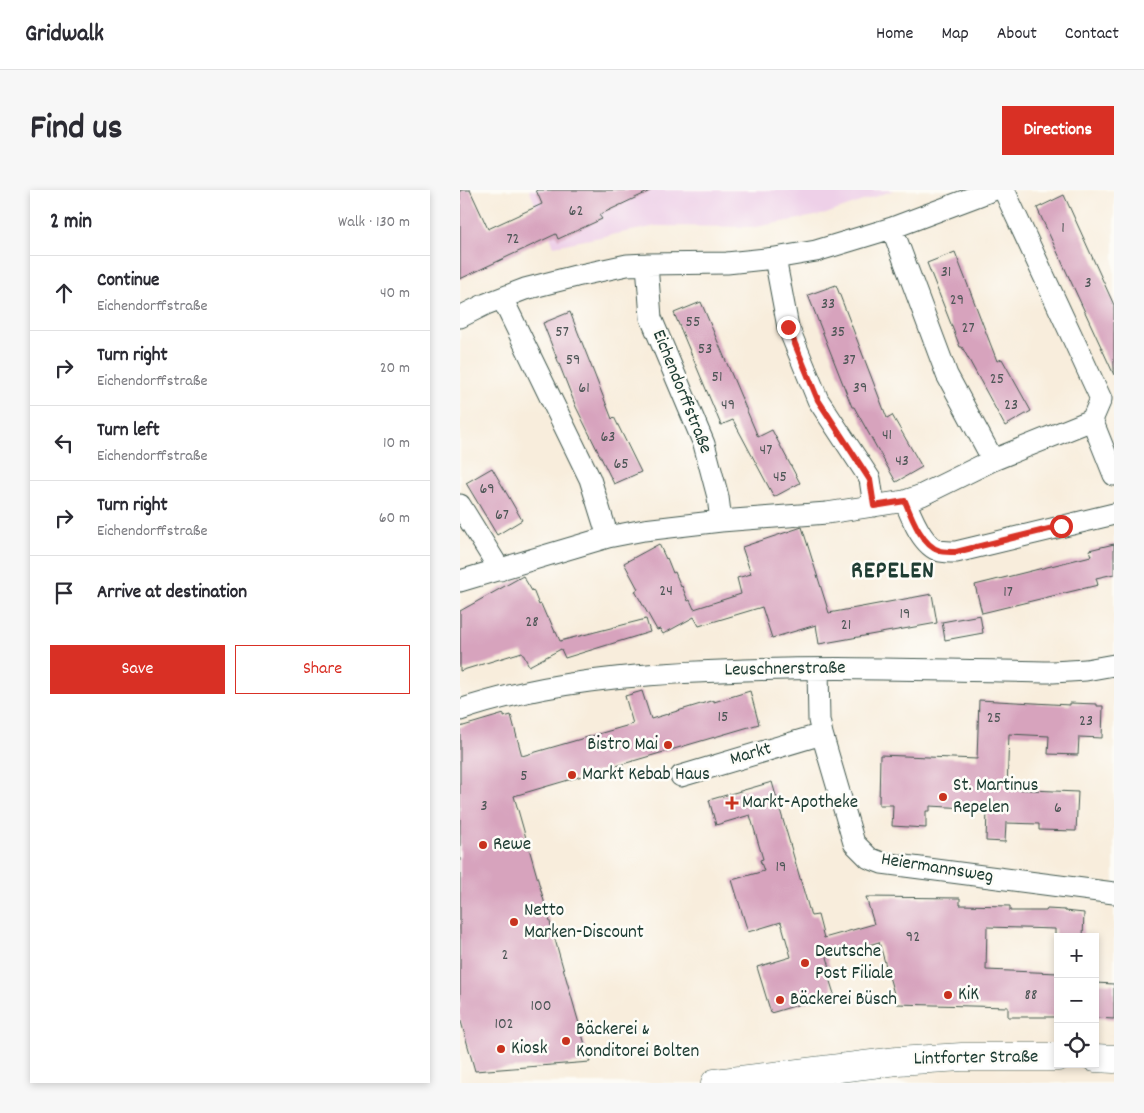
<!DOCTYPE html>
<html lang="en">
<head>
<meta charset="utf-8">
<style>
  :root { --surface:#fff; --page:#f7f7f7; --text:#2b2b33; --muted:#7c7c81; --line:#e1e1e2; --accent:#d93025 }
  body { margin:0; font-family:Dekko,sans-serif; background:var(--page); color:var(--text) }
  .controls { position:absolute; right:15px; bottom:15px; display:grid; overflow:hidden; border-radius:0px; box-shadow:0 2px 8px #0003 }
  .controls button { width:45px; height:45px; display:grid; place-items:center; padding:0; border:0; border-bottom:1px solid var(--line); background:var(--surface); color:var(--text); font:25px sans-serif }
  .stop { position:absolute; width:15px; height:15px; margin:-11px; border:4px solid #d93025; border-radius:50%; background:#fff }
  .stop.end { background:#d93025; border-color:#fff; box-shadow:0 1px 5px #0008 }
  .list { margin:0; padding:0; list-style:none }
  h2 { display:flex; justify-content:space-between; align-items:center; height:65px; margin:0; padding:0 20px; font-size:21px }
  h2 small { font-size:16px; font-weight:400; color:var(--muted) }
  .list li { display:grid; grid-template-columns:32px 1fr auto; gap:15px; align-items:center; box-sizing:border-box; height:75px; padding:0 20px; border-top:1px solid var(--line) }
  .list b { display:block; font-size:19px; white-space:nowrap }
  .list p { margin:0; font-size:16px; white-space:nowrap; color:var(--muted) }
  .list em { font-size:16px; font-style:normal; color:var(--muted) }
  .actions { display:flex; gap:10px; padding:15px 20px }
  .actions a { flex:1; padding:11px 0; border:1px solid var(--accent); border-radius:0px; text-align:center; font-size:18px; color:var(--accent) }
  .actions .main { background:var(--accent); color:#fff }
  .icon { flex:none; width:28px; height:28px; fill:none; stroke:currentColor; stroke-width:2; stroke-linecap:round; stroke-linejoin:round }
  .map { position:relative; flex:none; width:654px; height:893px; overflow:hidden; border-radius:0px }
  header { display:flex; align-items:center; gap:30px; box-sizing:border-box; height:70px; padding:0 25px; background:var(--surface); border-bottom:1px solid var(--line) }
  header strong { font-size:24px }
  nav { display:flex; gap:28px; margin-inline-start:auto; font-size:18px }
  .intro { display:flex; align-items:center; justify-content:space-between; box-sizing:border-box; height:120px; padding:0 30px }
  h1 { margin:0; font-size:35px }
  .button { padding:12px 22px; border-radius:0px; background:var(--accent); color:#fff; font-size:18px; font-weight:700 }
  main { display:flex; gap:30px; padding:0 30px }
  aside { flex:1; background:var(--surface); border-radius:0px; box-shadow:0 2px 8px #0003 }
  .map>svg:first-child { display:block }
  .built { fill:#eed0e8 }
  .building { fill:#d7a3bd }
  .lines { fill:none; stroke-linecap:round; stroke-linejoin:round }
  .street-casing { stroke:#40574d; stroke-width:23 }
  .secondary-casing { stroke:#40574d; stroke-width:29 }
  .street { stroke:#fff; stroke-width:21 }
  .secondary { stroke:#fff; stroke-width:28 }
  .route { stroke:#d93025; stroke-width:6 }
  .poi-dot { fill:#c8321e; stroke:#fdfcf7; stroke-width:2 }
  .labels { text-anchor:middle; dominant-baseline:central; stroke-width:5; stroke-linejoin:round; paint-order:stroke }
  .number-label { font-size:16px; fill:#4d5656 }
  .street-label { font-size:19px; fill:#1f3d34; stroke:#fdfcf7 }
  .poi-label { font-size:19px; fill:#1f3d34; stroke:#fdfcf7; text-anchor:start }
  .district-label { font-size:24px; font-weight:bold; letter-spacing:1px; fill:#1f3d34; stroke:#fdfcf7 }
</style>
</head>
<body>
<header>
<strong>Gridwalk</strong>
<nav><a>Home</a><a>Map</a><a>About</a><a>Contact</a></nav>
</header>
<div class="intro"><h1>Find us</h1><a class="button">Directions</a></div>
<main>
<aside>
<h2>2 min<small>Walk · 130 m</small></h2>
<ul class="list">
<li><svg class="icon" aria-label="ahead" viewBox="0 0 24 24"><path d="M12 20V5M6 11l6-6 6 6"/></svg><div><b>Continue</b><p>Eichendorffstraße</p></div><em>40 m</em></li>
<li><svg class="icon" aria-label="right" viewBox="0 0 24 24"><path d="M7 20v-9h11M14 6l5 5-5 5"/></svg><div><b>Turn right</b><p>Eichendorffstraße</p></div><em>20 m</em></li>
<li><svg class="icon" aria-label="left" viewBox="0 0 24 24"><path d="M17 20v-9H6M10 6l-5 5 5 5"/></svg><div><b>Turn left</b><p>Eichendorffstraße</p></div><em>10 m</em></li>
<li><svg class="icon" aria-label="right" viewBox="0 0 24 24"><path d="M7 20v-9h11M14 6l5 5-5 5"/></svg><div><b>Turn right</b><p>Eichendorffstraße</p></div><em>60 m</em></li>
<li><svg class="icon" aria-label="arrive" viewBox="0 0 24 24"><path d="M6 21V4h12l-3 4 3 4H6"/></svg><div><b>Arrive at destination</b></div></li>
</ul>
<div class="actions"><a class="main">Save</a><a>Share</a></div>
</aside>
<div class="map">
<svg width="654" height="893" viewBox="0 0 654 893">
  <rect width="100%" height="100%" fill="#fdfcf7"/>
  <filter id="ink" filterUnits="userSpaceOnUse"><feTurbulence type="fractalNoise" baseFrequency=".02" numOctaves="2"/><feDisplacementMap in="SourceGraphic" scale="10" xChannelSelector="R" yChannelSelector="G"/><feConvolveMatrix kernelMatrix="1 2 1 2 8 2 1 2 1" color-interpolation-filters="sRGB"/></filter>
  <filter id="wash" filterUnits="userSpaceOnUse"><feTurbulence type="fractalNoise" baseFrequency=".0096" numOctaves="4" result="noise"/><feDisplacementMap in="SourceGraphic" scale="20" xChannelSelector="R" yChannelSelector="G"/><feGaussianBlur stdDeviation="1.12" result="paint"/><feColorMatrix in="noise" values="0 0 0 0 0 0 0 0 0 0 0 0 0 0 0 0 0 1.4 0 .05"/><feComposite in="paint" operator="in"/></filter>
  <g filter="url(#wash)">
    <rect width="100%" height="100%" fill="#f8eddc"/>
    <!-- built -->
    <path class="built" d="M69,0H434L366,24L296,37L197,36L94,56Z"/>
    <g id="blocks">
      <!-- building -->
      <path class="building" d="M0,0H10L28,39L82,14L76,0H192L139,25L142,29L98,49L96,44L0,89Z
        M604,5L654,115V185L577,18Z
        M495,62L537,171L542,169L571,221L545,236L502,157H500L467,73Z
        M376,95L427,228L432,225L462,277L436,292L394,217H392L348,105Z
        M241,112L298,247L312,240L340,293L314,307L273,230L261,235L214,123Z
        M110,122L152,229L154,227L181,282L154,294L116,217L83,133Z
        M32,278L62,330L37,345L6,293Z
        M342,337L369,423L472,404L477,433L359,454L356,435L312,448L302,417L239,436L234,427L203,444L200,439L197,440L175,401L178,399L164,373L199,354L206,369L207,368L213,383L215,382L221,397L222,396L228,411L230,410L234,419L281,404L277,388L291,384L282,357Z
        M654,354V384L636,388L638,395L522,423L515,395L631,366L629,360Z
        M63,386L72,401L73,400L79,415L81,414L87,428H89L95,442H96L100,451L186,429L190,442L105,468L101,459L69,476L62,462L0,481V421Z
        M520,425L523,443L485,450L482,432Z
        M182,501L191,529L254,510V512L290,501L299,534L54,606L130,872L15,881L0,828V537L44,524V527L51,525L62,566L173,534L165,506Z
        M519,510L610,515V513L637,514V516H643L642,548L619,547L618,565L588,564L589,546L549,544L547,599L618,602L616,641L579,640V634L546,633L545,652L526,651L527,619L470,616V621H466V638L432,636L433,615H419L420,565L517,569Z
        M312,592L351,726L358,725L364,748L414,734L406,707L500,708V715L550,716V721H586L587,719L605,720V721L624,723L623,747H595V739L527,737L526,780L598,783V827H548V817L437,814L419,752L367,767L371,781L367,782L374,804L311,823L297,777L331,767L321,732L288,742L272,690L304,681L300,670L303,669L290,625L256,635L249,610Z
        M635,793L654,794V829L635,828Z"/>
    </g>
  </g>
  <g filter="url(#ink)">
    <use href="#blocks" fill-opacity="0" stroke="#40574d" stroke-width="1"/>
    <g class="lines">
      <!-- street casing -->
      <g class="street-casing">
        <path id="street" d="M432,38L487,185L533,270
          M315,68L328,137L358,210L410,289L414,316
          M187,74L191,128L244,254L258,307L261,331
          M42,108L130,289L148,347
          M0,127L26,114L65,99L116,86L167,75L187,74L267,73L315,68L356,61L432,38L533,0
          M632,230L654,285
          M445,311C451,326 462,356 480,361C485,362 491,362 496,362L654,324
          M0,315L40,380
          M0,391L148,347L184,340L261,331L367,323L445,311L462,305L533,270L632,230L641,209L544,0
          M358,479L359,530L362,544L394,653L409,668L422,673L654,703
          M0,520C83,492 174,484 261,481C371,476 482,480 593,482L626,480L654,475
          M221,586L362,544"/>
      </g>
      <!-- secondary casing -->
      <g class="secondary-casing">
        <path id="secondary" d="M635,868L654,869
          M255,893L437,871L502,867H598"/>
      </g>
      <!-- street -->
      <use href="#street" class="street"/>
      <!-- secondary -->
      <use href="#secondary" class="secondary"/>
    </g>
  </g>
  <g class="lines" filter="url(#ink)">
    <!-- route -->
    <path class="route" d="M328,137L358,210L410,290L414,316L445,311C451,326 462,356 480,361C485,362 491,362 496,362L601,336"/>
  </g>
  <!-- markers -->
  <g class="poi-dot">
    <circle cx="208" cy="555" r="5"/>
    <circle cx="112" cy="585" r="5"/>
    <circle cx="483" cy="607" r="5"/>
    <path d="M269.5 605.5h5v5h5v5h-5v5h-5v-5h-5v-5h5z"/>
    <circle cx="23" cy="655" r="5"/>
    <circle cx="54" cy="732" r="5"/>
    <circle cx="345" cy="773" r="5"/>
    <circle cx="488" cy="805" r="5"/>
    <circle cx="320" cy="810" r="5"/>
    <circle cx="106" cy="851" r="5"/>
    <circle cx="41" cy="859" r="5"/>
  </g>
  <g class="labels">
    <!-- number labels -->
    <g class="number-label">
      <text x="116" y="21">62</text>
      <text x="603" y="38">1</text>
      <text x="53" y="49">72</text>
      <text x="486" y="82">31</text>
      <text x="628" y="93">3</text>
      <text x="497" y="110">29</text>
      <text x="368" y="114">33</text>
      <text x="233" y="132">55</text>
      <text x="508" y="138">27</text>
      <text x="102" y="142">57</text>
      <text x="378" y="142">35</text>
      <text x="245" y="159">53</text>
      <text x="113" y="170">59</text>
      <text x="389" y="170">37</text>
      <text x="257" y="187">51</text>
      <text x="537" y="189">25</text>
      <text x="124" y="198">61</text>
      <text x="400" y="198">39</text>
      <text x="268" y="215">49</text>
      <text x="551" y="215">23</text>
      <text x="427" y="245">41</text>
      <text x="148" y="247">63</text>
      <text x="306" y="260">47</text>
      <text x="442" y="271">43</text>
      <text x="161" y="274">65</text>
      <text x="320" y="287">45</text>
      <text x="27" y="299">69</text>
      <text x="42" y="325">67</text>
      <text x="206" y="401">24</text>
      <text x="548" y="402">17</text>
      <text x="445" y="424">19</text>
      <text x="72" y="432">28</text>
      <text x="386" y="435">21</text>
      <text x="263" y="527">15</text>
      <text x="534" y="528">25</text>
      <text x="626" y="531">23</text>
      <text x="64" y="586">5</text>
      <text x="24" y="616">3</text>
      <text x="598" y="618">6</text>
      <text x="321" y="677">19</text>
      <text x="453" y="747">92</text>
      <text x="45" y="765">2</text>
      <text x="571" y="805">88</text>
      <text x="81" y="816">100</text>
      <text x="44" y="834">102</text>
    </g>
    <!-- street labels -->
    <g class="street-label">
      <text transform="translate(221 202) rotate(68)">Eichendorffstraße</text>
      <text transform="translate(325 480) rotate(-1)">Leuschnerstraße</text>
      <text transform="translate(291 565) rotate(-16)">Markt</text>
      <text transform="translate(477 679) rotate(9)">Heiermannsweg</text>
      <text transform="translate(516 869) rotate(-1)">Lintforter Straße</text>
    </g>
    <!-- poi labels -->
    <g class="poi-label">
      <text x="198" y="555" text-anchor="end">Bistro Mai</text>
      <text x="122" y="585">Markt Kebab Haus</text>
      <text x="493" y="596">St. Martinus<tspan x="493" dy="22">Repelen</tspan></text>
      <text x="282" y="613">Markt-Apotheke</text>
      <text x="33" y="655">Rewe</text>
      <text x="64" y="721">Netto<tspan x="64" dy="22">Marken-Discount</tspan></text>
      <text x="355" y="762">Deutsche<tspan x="355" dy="22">Post Filiale</tspan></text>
      <text x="498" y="805">KiK</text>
      <text x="330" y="810">Bäckerei Büsch</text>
      <text x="116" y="840">Bäckerei &amp;<tspan x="116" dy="22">Konditorei Bolten</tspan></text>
      <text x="51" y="859">Kiosk</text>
    </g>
    <!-- district labels -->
    <g class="district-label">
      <text x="433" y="382">REPELEN</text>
    </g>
  </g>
</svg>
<div class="controls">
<button>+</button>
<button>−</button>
<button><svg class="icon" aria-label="locate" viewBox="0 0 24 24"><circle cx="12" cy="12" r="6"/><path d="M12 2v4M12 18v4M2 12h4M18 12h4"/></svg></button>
</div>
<div class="stop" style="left:601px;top:336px"></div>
<div class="stop end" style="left:328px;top:137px"></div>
</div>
</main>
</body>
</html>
